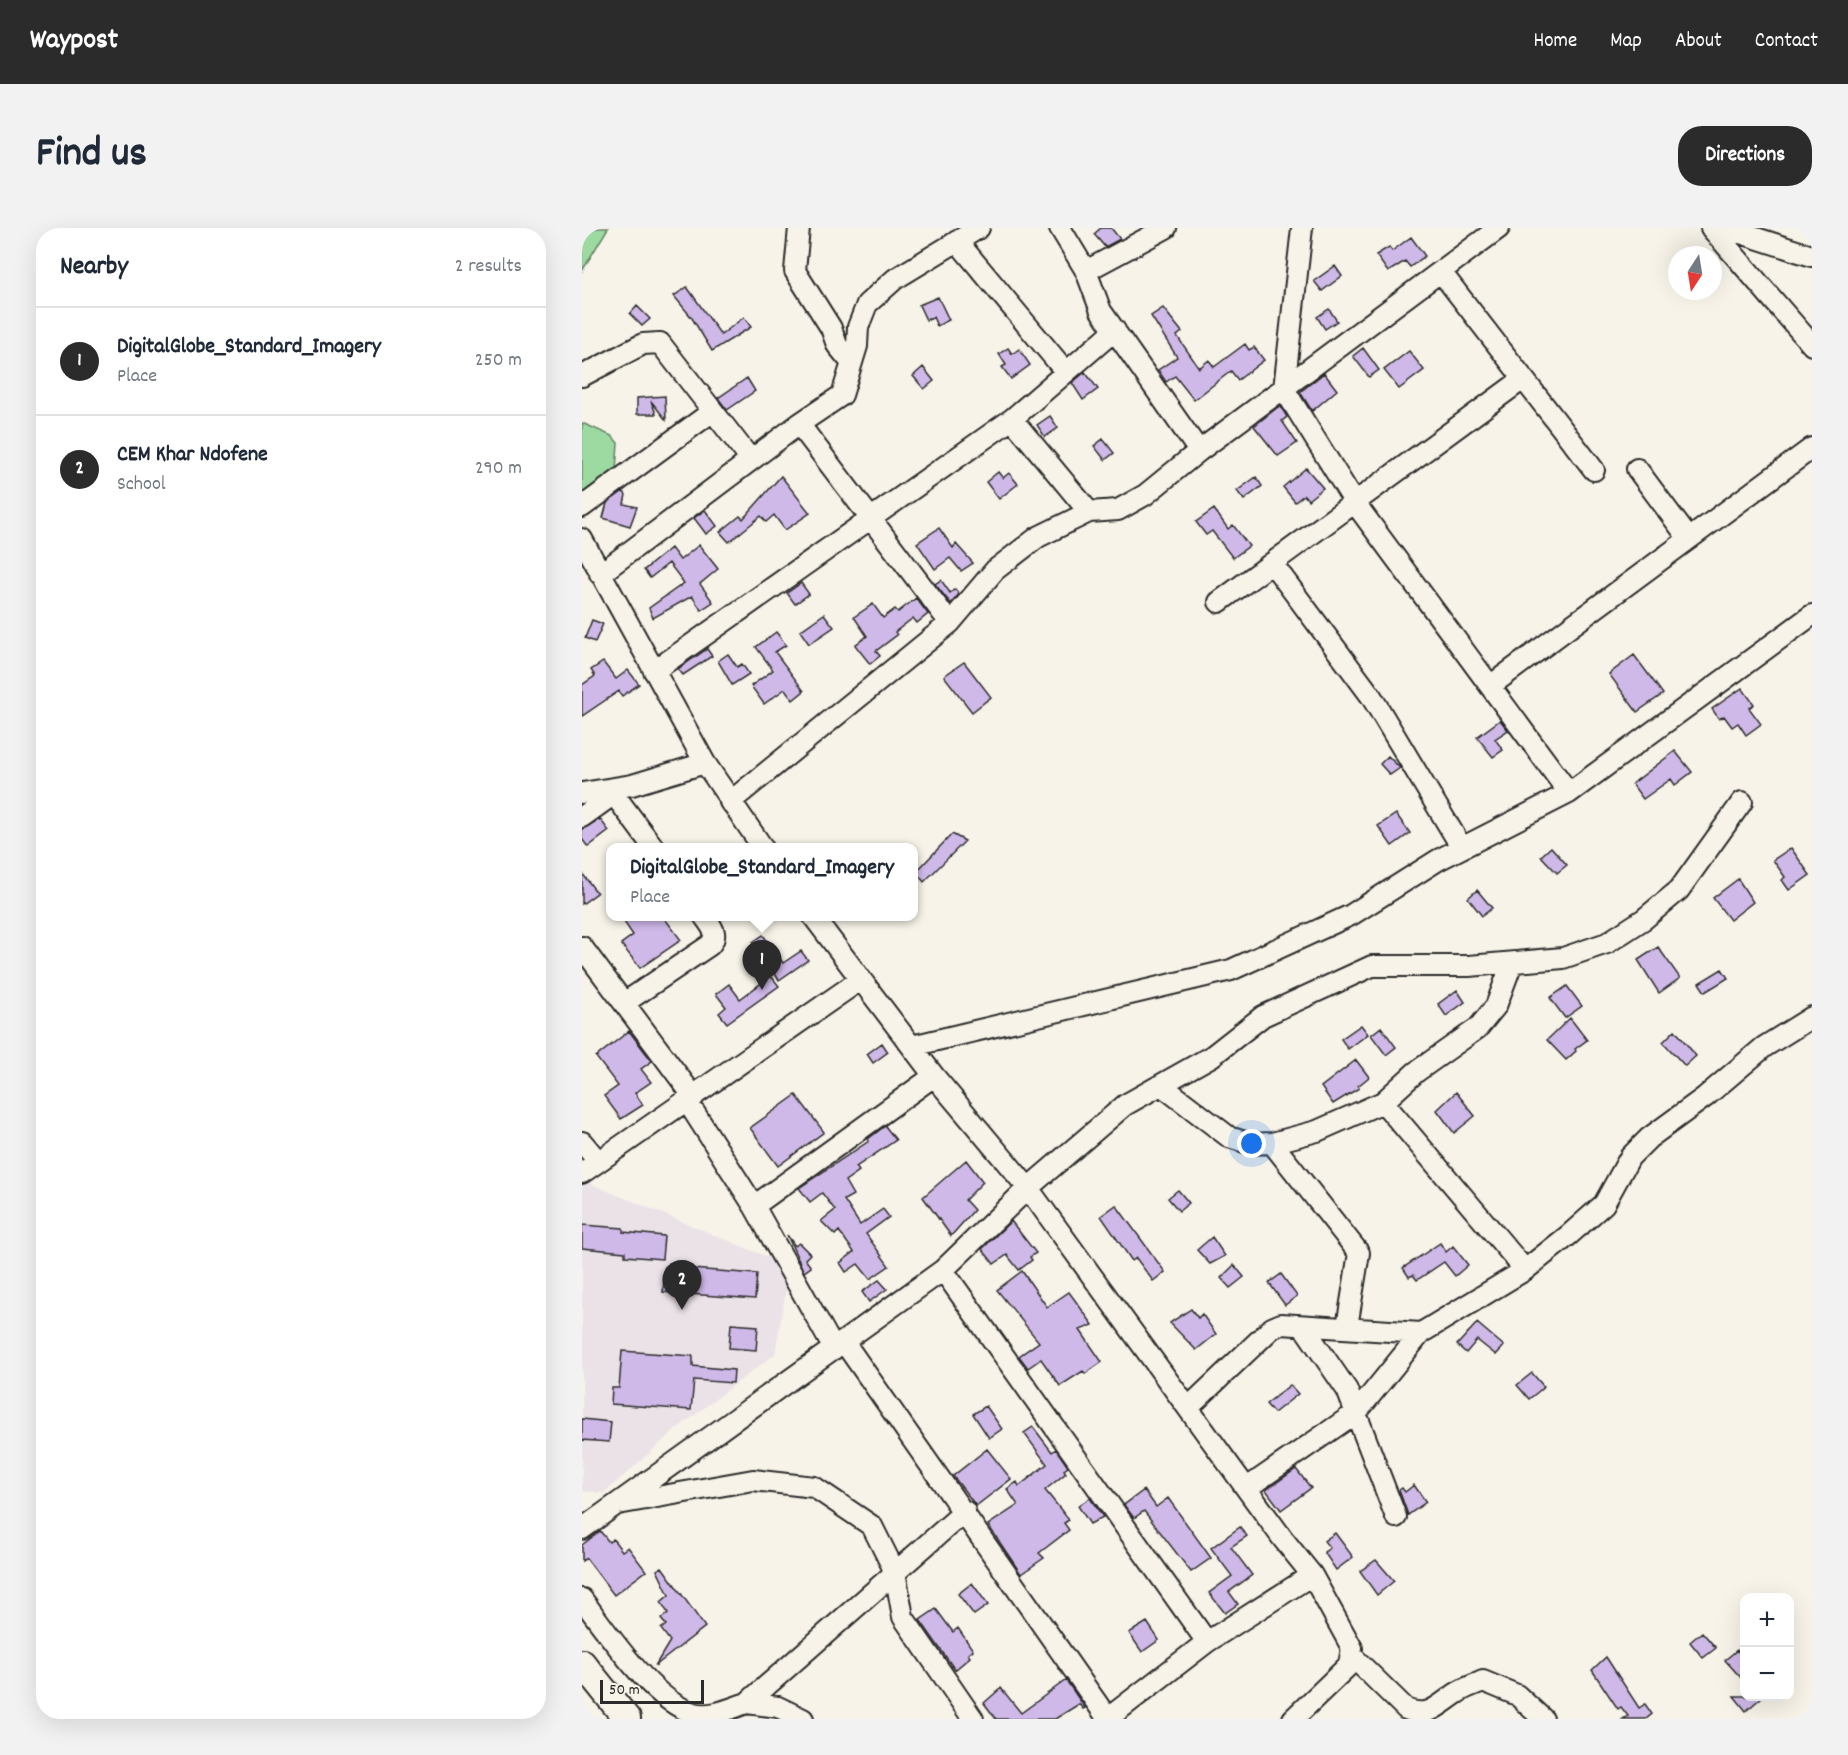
<!DOCTYPE html>
<html lang="en">
<head>
<meta charset="utf-8">
<style>
  :root { --surface:#fff; --page:#f2f2f3; --text:#1f2937; --muted:#747a83; --line:#e0e1e3; --accent:#2b2b2b }
  body { margin:0; font-family:Dekko,sans-serif; background:var(--page); color:var(--text) }
  .controls { position:absolute; right:18px; bottom:18px; display:grid; overflow:hidden; border-radius:12px; box-shadow:0 6px 24px #0002 }
  .controls button { width:54px; height:54px; display:grid; place-items:center; padding:0; border:0; border-bottom:2px solid var(--line); background:var(--surface); color:var(--text); font:30px sans-serif }
  .compass { position:absolute; left:1086px; top:18px; width:54px; height:54px; border-radius:50%; background:var(--surface); box-shadow:0 6px 24px #0002; rotate:192deg }
  .scale { position:absolute; left:18px; bottom:15px; width:104px; box-sizing:border-box; padding-left:6px; border:3px solid #2b2b2b; border-top:0; font-size:16px; line-height:21px; white-space:nowrap; color:#2b2b2b; -webkit-text-stroke:4px #f7f3e8; paint-order:stroke }
  .you { position:absolute; left:670px; top:916px; width:21px; height:21px; margin:-15px; border:4px solid #fff; border-radius:50%; background:#1a73e8; box-shadow:0 0 0 9px #1a73e833 }
  .badge { display:grid; place-items:center; width:39px; height:39px; border-radius:50%; background:var(--accent); color:#fff; font-size:20px; font-weight:700 }
  .pin { position:absolute; translate:-50% -50px; filter:drop-shadow(0 2px 3px #0008) }
  .pin::after { content:''; position:absolute; top:32px; width:21px; height:18px; background:inherit; clip-path:polygon(0 0,100% 0,50% 100%) }
  .popup { position:absolute; left:24px; top:615px; width:312px; height:78px; box-sizing:border-box; display:grid; place-content:center; border-radius:12px; background:var(--surface); filter:drop-shadow(0 2px 4px #0005); font-size:20px; white-space:nowrap; color:var(--muted) }
  .popup b { font-size:22px; color:var(--text) }
  .popup::after { content:''; position:absolute; left:50%; top:100%; margin-left:-12px; border:12px solid transparent; border-top-color:var(--surface) }
  .list { margin:0; padding:0; list-style:none }
  h2 { display:flex; justify-content:space-between; align-items:center; height:78px; margin:0; padding:0 24px; font-size:26px }
  h2 small { font-size:20px; font-weight:400; color:var(--muted) }
  .list li { display:grid; grid-template-columns:39px 1fr auto; gap:18px; align-items:center; box-sizing:border-box; height:108px; padding:0 24px; border-top:2px solid var(--line) }
  .list b { display:block; font-size:22px; white-space:nowrap }
  .list p { margin:0; font-size:20px; white-space:nowrap; color:var(--muted) }
  .list em { font-size:20px; font-style:normal; color:var(--muted) }
  .map { position:relative; flex:none; width:1230px; height:1491px; overflow:hidden; border-radius:24px }
  header { display:flex; align-items:center; gap:36px; box-sizing:border-box; height:84px; padding:0 30px; background:var(--accent); color:#fff }
  header strong { font-size:28px }
  nav { display:flex; gap:33px; margin-inline-start:auto; font-size:21px }
  .intro { display:flex; align-items:center; justify-content:space-between; box-sizing:border-box; height:144px; padding:0 36px }
  h1 { margin:0; font-size:42px }
  .button { padding:15px 27px; border-radius:24px; background:var(--accent); color:#fff; font-size:21px; font-weight:700 }
  main { display:flex; gap:36px; padding:0 36px }
  aside { flex:1; background:var(--surface); border-radius:24px; box-shadow:0 6px 24px #0002 }
  .map>svg:first-child { display:block }
  .built { fill:#ebe2e8 }
  .green { fill:#9ddaa2; stroke:#648266; stroke-width:1.5 }
  .building { fill:#cfb9e9; stroke:#2b2b2b; stroke-width:1.5 }
  .lines { fill:none; stroke-linecap:round; stroke-linejoin:round }
  .minor-casing { stroke:#2b2b2b; stroke-width:24 }
  .major-casing { stroke:#2b2b2b; stroke-width:30 }
  .minor { stroke:#f7f3e8; stroke-width:20 }
  .major { stroke:#f7f3e8; stroke-width:26 }
</style>
</head>
<body>
<header>
<strong>Waypost</strong>
<nav><a>Home</a><a>Map</a><a>About</a><a>Contact</a></nav>
</header>
<div class="intro"><h1>Find us</h1><a class="button">Directions</a></div>
<main>
<aside>
<h2>Nearby<small>2 results</small></h2>
<ul class="list">
<li><span class="badge">1</span><div><b>DigitalGlobe_Standard_Imagery</b><p>Place</p></div><em>250 m</em></li>
<li><span class="badge">2</span><div><b>CEM Khar Ndofene</b><p>School</p></div><em>290 m</em></li>
</ul>
</aside>
<div class="map">
<svg width="1230" height="1491" viewBox="0 0 1230 1491">
  <rect width="100%" height="100%" fill="#f7f3e8"/>
  <filter id="ink" filterUnits="userSpaceOnUse"><feTurbulence type="fractalNoise" baseFrequency=".0167" numOctaves="2"/><feDisplacementMap in="SourceGraphic" scale="12" xChannelSelector="R" yChannelSelector="G"/><feConvolveMatrix kernelMatrix="1 2 1 2 8 2 1 2 1" color-interpolation-filters="sRGB"/></filter>
  <g filter="url(#ink)">
    <!-- built -->
    <path class="built" d="M4,954L208,1038L193,1126L97,1199L22,1265L0,1263V957Z"/>
    <!-- green -->
    <path class="green" d="M0,0H26L0,43Z
      M0,195L30,208L36,215L34,242L2,288L0,284Z"/>
    <!-- building -->
    <path class="building" d="M519,0H529L538,11L523,19L512,6Z
      M829,9L843,28L828,39L823,33L806,44L794,27L807,19L810,23Z
      M753,38L760,48L740,63L732,53Z
      M105,59L139,107L162,89L169,99L130,123L110,90L92,68Z
      M356,69L367,92L355,98L351,89L344,92L337,77Z
      M55,78L68,91L60,98L48,86Z
      M581,80L600,104L595,108L617,140L627,132L632,139L663,116L667,122L672,119L682,132L656,152L649,143L612,172L593,148L584,154L576,142L595,129L569,88Z
      M747,81L755,93L743,101L735,89Z
      M426,120L430,126L437,121L448,137L429,151L420,139L424,137L417,126Z
      M781,120L797,142L787,149L771,128Z
      M827,123L842,142L817,161L802,142Z
      M341,139L352,153L342,161L331,148Z
      M503,144L516,161L501,172L490,155Z
      M742,145L755,162L730,183L718,164Z
      M165,150L173,163L145,182L136,170Z
      M83,168L84,192L69,173L74,186H55V170Z
      M696,179H699L705,189L700,193L715,215L696,228L672,198Z
      M468,188L476,200L463,209L455,197Z
      M521,211L532,225L523,232L512,218Z
      M724,240L741,260L726,272L722,267L713,274L701,259Z
      M416,244L421,250L427,245L436,256L417,271L404,254Z
      M199,248L228,285L203,302L192,287L184,294L179,288L147,314L138,304L158,288L161,291Z
      M674,249L680,258L662,272L655,263Z
      M41,263L44,267L42,276L55,279L48,298L21,290L25,275Z
      M632,281L646,301L651,297L667,318L651,330L630,303L624,307L614,294Z
      M123,282L135,298L124,306L112,290Z
      M357,300L371,320L374,316L391,335L379,343L368,330L353,341L335,315Z
      M117,317L136,341L118,356L131,374L119,382L110,368L71,390L67,380L102,355L87,335L68,350L62,342L89,320L98,332Z
      M359,352L368,365L373,361L377,366L369,376L353,356Z
      M219,355L227,366L213,376L205,365Z
      M334,370L346,386L335,395L331,390L313,404L315,407L294,423L298,428L288,436L273,417L285,408L272,389L291,376L301,390L313,381L316,384Z
      M242,386L252,399L227,416L218,403Z
      M10,392L21,396L13,414L3,410Z
      M194,404L204,417L193,424L222,463L211,472L203,461L182,476L169,458L191,442L174,419Z
      M125,421L130,428L101,447L96,441Z
      M146,426L155,439L160,436L167,446L150,457L136,433Z
      M1052,427L1081,466L1055,484L1027,446Z
      M21,434L34,451L46,442L57,456L40,468L37,463L0,488V457L13,448L9,442Z
      M382,434L409,469L390,484L362,448Z
      M1160,460L1172,476L1167,480L1179,496L1164,507L1156,495L1150,499L1142,488L1137,491L1130,481Z
      M918,492L926,502L913,511L921,522L911,529L895,509Z
      M1093,523L1110,544L1093,557L1089,551L1061,571L1050,556Z
      M806,528L818,540L808,547L798,536Z
      M814,586L828,605L810,618L796,598Z
      M18,591L27,603L6,619L0,611V601Z
      M370,606L383,613L342,654L334,644Z
      M969,619L985,637L975,645L959,628Z
      M1209,620L1228,647L1207,662L1200,652L1203,649L1191,632Z
      M0,645L15,665L0,676Z
      M1156,651L1171,674L1148,692L1131,670Z
      M895,662L910,680L900,688L886,670Z
      M38,688H81L99,712L58,740L39,716L51,707Z
      M181,707L201,735L219,723L226,732L197,752L171,714Z
      M1076,719L1098,750L1077,765L1056,732Z
      M1140,741L1146,750L1123,764L1117,755Z
      M189,748L197,758L145,795L137,785L144,779L134,766L147,756L158,771Z
      M985,758L1000,778L983,790L968,770Z
      M875,762L883,774L864,788L856,776Z
      M988,790L1005,812L993,821L994,823L984,832L965,812Z
      M779,797L786,806L766,821L759,811Z
      M799,799L814,819L804,827L789,807Z
      M1093,802L1114,828L1103,838L1081,814Z
      M47,803L70,833L59,841L69,854L53,865L61,877L39,891L22,868L36,858L14,829Z
      M300,815L306,824L291,835L285,826Z
      M774,832L787,849L776,858L777,860L751,876L739,859Z
      M874,864L893,888L872,905L855,882Z
      M214,867L242,904L196,938L168,900Z
      M303,898L314,912L274,939L277,943L263,953L271,967L262,972L278,997L301,981L307,989L284,1006L307,1038L288,1051L276,1036L264,1044L258,1035L272,1024L257,1003L253,1007L239,993L253,982L240,965L228,974L217,960L287,913L286,911Z
      M384,932L401,954L383,972L392,982L369,1008L341,969Z
      M596,962L607,975L597,983L586,970Z
      M534,977L583,1044L571,1053L554,1030L550,1033L519,988Z
      M429,993L454,1025L448,1029L450,1032L437,1042L425,1027L412,1036L400,1021Z
      M0,997L41,1000V1004L82,1008L80,1031L43,1028V1024L0,1020Z
      M205,1007L213,1018L217,1015L228,1026L223,1031L229,1039L222,1044Z
      M630,1009L643,1028L628,1036L615,1022Z
      M858,1015L864,1024L871,1018L886,1037L873,1048L862,1034L835,1052L831,1047L827,1049L821,1040Z
      M652,1037L662,1049L648,1060L639,1050Z
      M83,1039L175,1046L173,1071L81,1064Z
      M440,1043L465,1079L487,1064L511,1097L498,1102L520,1134L503,1146L501,1143L478,1158L459,1131L446,1140L437,1128L457,1114L415,1062Z
      M699,1046L715,1068L703,1077L687,1055Z
      M297,1052L305,1061L287,1074L280,1064Z
      M609,1081L616,1090L620,1086L634,1106L614,1122L588,1095Z
      M895,1095L922,1118L914,1127L895,1112L884,1125L875,1117Z
      M149,1096L176,1098L174,1122L147,1120Z
      M40,1123L111,1128V1138L152,1142L151,1155L112,1152L109,1182L29,1176L30,1160H37Z
      M950,1145L962,1159L947,1171L935,1157Z
      M708,1157L716,1166L692,1185L684,1176Z
      M404,1178L420,1201L407,1210L391,1186Z
      M0,1191L29,1194L27,1214L0,1212Z
      M451,1199L470,1224L474,1221L486,1239L482,1242L484,1245L463,1262L487,1292L482,1295L487,1302L457,1325L462,1330L439,1346L406,1297L436,1277L425,1261L435,1254L437,1258L465,1236L442,1205Z
      M405,1221L429,1251L394,1278L371,1248Z
      M714,1241L729,1260L699,1282L684,1262Z
      M832,1257L844,1274L826,1287L817,1262L820,1260L823,1264Z
      M562,1262L574,1279L586,1270L629,1330L609,1344L562,1283L552,1290L542,1277Z
      M508,1270L521,1289L508,1296L496,1278Z
      M658,1299L665,1308L649,1319L670,1347L647,1364L656,1376L643,1385L627,1365L650,1348L629,1320Z
      M18,1303L27,1314L31,1311L40,1323L46,1319L64,1343L32,1367L4,1330L0,1333V1317Z
      M753,1305L771,1329L754,1342L742,1324L748,1320L742,1313Z
      M794,1332L812,1353L795,1367L778,1343Z
      M80,1339L123,1399L73,1438L88,1413L79,1401L84,1397L79,1391L86,1385L79,1374L87,1367L75,1342Z
      M390,1355L406,1377L392,1387L376,1366Z
      M354,1381L371,1404L376,1400L391,1422L386,1426L388,1429L373,1442L338,1392Z
      M565,1394L577,1412L560,1424L547,1405Z
      M1120,1404L1134,1420L1121,1430L1108,1414Z
      M1155,1422L1162,1430V1453L1143,1432Z
      M1024,1429L1057,1480L1063,1476L1070,1486L1064,1491H1041L1046,1488L1039,1479L1036,1481L1010,1442Z
      M484,1452L503,1480L501,1481L497,1476L473,1491H414L402,1475L419,1460L439,1485Z
      M1152,1468H1181L1164,1483Z"/>
    <g class="lines">
      <!-- minor casing -->
      <g class="minor-casing">
        <path id="minor" d="M217,0L213,43L249,100L255,117L269,134
          M478,0L504,43L519,83L617,223
          M720,0L702,161L773,275L987,565
          M1129,0L1230,117
          M1143,0L1230,28
          M375,13L484,144
          M504,43L584,0
          M859,44L1012,242
          M0,148L61,116L78,115L169,232
          M430,191L507,284
          M217,196L368,395
          M1055,241L1107,311
          M0,279L131,183
          M0,311L123,535L181,620
          M690,335L789,468L880,620
          M18,346L217,196L260,167L275,118L276,99L285,76L313,51L397,0
          M637,374L941,151
          M72,443L430,191L533,102
          M908,458L1230,220
          M0,565L50,557L123,535
          M31,565L72,620
          M148,574L368,395L413,342L456,309L507,284L536,282L563,267L617,223L917,0
          M0,589L39,561
          M231,688L352,848L446,960L701,1311L730,1347L770,1420L767,1437L711,1491
          M0,719L112,869
          M42,775L128,717C137,706 130,699 122,688
          M330,818L649,742L769,687L856,632L987,565L1230,387
          M579,857L647,909L669,916L690,915L735,903L801,874L834,844L896,800L914,778L930,735
          M105,873L172,978L352,848
          M801,874L943,1042
          M0,914L16,933
          M690,915L777,1025L765,1099
          M0,945L278,752
          M172,978L252,1121
          M361,1042L625,1414
          M721,1098L765,1162L814,1289
          M262,1114L526,1491
          M607,1179L690,1100L699,1096L839,1105
          M665,1260L775,1184L839,1105L943,1042L987,1007L1022,976L1048,929L1067,910L1123,869L1182,819L1230,789
          M36,1276L171,1252L232,1259L290,1298L313,1344L321,1389L391,1491
          M0,1301L361,1042L446,960L543,877L630,828L681,788L790,738H887L981,730L1025,715L1062,691L1097,662L1160,574
          M0,1371C25,1404 71,1474 112,1485C130,1490 149,1480 165,1475L383,1283
          M770,1428L824,1481C847,1491 856,1477 875,1465C882,1460 892,1457 901,1453L935,1467L961,1491
          M165,1475L196,1479L221,1491
          M525,1491L625,1414L730,1347"/>
      </g>
      <!-- major casing -->
      <g class="major-casing">
        <path id="major" d="M0,1435L45,1491"/>
      </g>
      <!-- minor -->
      <use href="#minor" class="minor"/>
      <!-- major -->
      <use href="#major" class="major"/>
    </g>
  </g>
</svg>
<div class="controls">
<button>+</button>
<button>−</button>
</div>
<svg class="compass" viewBox="-18 -18 36 36"><path d="M0-13l5 13h-10z" fill="#e53935"/><path d="M0 13l5-13h-10z" fill="#747a83"/></svg>
<div class="scale">50 m</div>
<div class="you"></div>
<div class="pin badge" style="left:180px;top:762px">1</div>
<div class="popup"><b>DigitalGlobe_Standard_Imagery</b>Place</div>
<div class="pin badge" style="left:100px;top:1082px">2</div>
</div>
</main>
</body>
</html>
